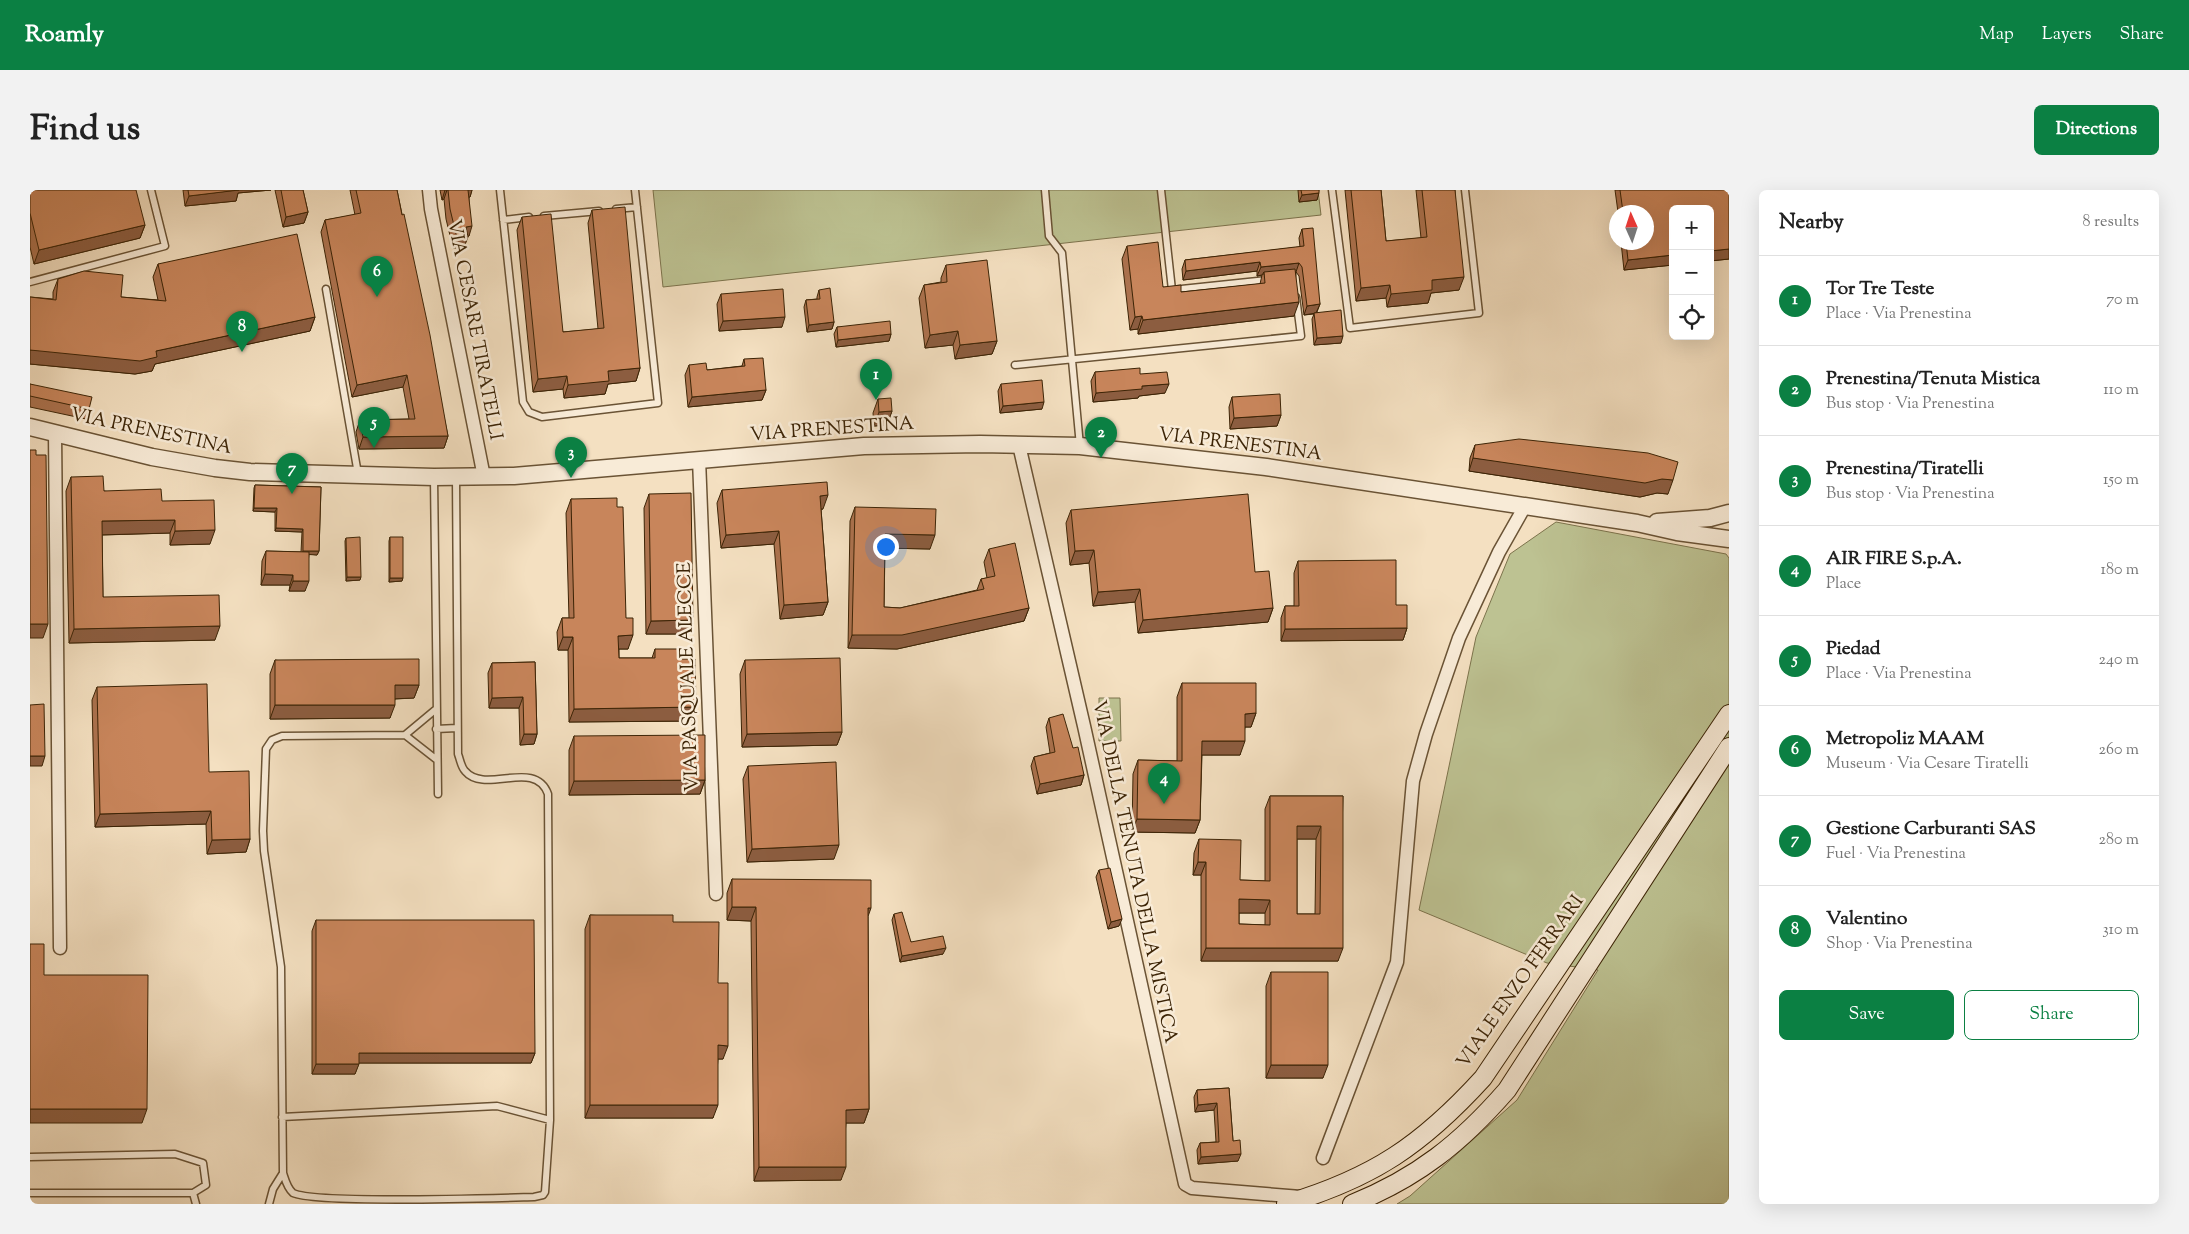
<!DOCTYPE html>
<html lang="en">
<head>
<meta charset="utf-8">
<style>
  :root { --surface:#fff; --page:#f2f2f2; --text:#222; --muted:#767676; --line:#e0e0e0; --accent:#0b8043 }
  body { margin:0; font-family:"Sorts Mill Goudy",serif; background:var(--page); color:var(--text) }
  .controls { position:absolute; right:15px; top:15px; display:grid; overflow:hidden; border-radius:8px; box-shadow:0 5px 20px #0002 }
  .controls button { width:45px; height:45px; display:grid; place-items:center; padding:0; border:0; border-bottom:1px solid var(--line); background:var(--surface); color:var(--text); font:25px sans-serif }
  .compass { position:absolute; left:1579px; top:15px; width:45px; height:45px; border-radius:50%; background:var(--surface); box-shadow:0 5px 20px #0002; rotate:357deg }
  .you { position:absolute; left:855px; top:356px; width:18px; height:18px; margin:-12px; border:4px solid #fff; border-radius:50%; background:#1a73e8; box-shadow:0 0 0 8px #1a73e833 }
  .badge { display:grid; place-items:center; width:32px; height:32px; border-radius:50%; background:var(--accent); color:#fff; font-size:16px; font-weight:700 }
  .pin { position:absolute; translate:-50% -41px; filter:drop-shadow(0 1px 2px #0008) }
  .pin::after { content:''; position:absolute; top:26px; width:18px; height:15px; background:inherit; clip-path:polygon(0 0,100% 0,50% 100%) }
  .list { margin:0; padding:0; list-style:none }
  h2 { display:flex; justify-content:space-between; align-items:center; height:65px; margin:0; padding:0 20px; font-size:21px }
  h2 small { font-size:16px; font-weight:400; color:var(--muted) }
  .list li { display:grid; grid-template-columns:32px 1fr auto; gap:15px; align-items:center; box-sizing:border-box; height:90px; padding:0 20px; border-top:1px solid var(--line) }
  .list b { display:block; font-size:19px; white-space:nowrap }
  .list p { margin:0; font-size:16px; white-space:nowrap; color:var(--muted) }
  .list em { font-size:16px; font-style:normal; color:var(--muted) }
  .actions { display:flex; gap:10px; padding:15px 20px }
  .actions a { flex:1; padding:11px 0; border:1px solid var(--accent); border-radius:8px; text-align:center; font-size:18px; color:var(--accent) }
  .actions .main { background:var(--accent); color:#fff }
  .icon { flex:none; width:28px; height:28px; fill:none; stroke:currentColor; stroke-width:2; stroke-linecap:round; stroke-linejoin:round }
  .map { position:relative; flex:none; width:1699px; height:1014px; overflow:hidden; border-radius:8px }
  header { display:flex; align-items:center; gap:30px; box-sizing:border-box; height:70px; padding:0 25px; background:var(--accent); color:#fff }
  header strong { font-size:24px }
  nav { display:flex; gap:28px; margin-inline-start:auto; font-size:18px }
  .intro { display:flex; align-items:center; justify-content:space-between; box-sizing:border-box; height:120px; padding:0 30px }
  h1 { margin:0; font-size:35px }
  .button { padding:12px 22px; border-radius:8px; background:var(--accent); color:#fff; font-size:18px; font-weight:700 }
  main { display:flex; gap:30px; padding:0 30px }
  aside { flex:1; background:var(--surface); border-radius:8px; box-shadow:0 5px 20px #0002 }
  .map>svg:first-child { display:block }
  .green { fill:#bdc292; stroke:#7c734c }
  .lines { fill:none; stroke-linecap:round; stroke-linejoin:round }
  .service-casing { stroke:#6a5335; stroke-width:9 }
  .minor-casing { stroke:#6a5335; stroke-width:15 }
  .tertiary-casing { stroke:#6a5335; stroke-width:19 }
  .secondary-casing { stroke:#3c2406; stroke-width:20 }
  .service { stroke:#f8ebd7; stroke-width:6 }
  .minor { stroke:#f8ebd7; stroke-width:12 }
  .tertiary { stroke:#f8ebd7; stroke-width:16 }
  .secondary { stroke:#f8ebd7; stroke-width:18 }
  .wall { fill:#ac724e; stroke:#3c2406; fill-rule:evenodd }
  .shaded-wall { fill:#8c5d40; stroke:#3c2406 }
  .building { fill:#c8855b; stroke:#3c2406; fill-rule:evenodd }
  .labels { text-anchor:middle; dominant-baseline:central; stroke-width:5; stroke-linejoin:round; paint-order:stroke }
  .street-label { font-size:19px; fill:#3c2406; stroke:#f8ebd7 }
</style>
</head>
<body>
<header>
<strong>Roamly</strong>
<nav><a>Map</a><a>Layers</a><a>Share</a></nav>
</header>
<div class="intro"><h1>Find us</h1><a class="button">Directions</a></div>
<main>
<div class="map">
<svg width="1699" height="1014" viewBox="0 0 1699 1014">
  <rect width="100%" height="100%" fill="#f4e0c1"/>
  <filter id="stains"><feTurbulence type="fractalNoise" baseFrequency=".004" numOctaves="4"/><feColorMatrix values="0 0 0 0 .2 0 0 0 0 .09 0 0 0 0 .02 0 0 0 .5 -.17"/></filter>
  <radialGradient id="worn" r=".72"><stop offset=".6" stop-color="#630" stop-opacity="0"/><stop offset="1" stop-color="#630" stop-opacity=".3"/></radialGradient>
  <!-- green -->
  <path class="green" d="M623,0H1288L1291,25L633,97Z
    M1526,332L1696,364L1699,368V1014H1367L1380,1006L1487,910L1568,780L1517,773L1389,720L1446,447L1480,364Z
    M1069,508H1090L1091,551H1069Z"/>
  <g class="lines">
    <!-- service casing -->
    <g class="service-casing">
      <path id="service" d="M470,0L493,212L499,222L512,227L628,213L605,0
        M1015,0L1019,46L1032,63L1050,256
        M1131,0L1142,100L1237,90
        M1302,0L1320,138L1449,123L1435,0
        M586,19L607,17
        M514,26L569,21
        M473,30L499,27
        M0,92L135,56L121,0
        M296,99L328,284
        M985,175L1271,146L1266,107
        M404,288L408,604
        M405,520L375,545L252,546L242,550L236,559L233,641L234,661L251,777L253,983C255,989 257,998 263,1003C286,1014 466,1008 504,1007L513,1005L515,1002L520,930L518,604C505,568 455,605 435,581C431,577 430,569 428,564L426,287
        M406,539L427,538
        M375,545L407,570
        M252,927L467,916L520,930
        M0,967L145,964L173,973L176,995L163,1003
        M0,1003H163L166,1014
        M239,1014L243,999L253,983"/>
    </g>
    <!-- minor casing -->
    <g class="minor-casing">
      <path id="minor" d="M399,0L401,19L454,287
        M25,242L30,758
        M989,255L1054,536L1155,994L1162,998L1271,1007
        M669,269L686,704
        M1293,968L1367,772L1383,591L1396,544L1429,448L1469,362L1495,316"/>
    </g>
    <!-- tertiary casing -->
    <g class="tertiary-casing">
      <path id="tertiary" d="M0,237L122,267L185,278L220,282L404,287L484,286L834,256L950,254L1050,256L1236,277L1607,333L1647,342L1699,349
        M1627,332L1680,328L1699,323"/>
    </g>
    <!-- secondary casing -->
    <g class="secondary-casing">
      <path id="secondary" d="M1256,1014C1343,988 1392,955 1453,888L1699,524
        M1322,1014C1387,988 1431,953 1477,900L1699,557"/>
    </g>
    <!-- service -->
    <use href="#service" class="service"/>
    <!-- minor -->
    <use href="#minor" class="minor"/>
    <!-- tertiary -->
    <use href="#tertiary" class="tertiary"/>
    <!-- secondary -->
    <use href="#secondary" class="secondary"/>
  </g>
  <!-- wall -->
  <path class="wall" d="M0,0L115,35L110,48L4,74L0,57Z
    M153,0H241L208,3L206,11L155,16Z
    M245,0H273L278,22L274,33L253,37Z
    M320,0H367L418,246L414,258L329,259L326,242L330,230L379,229L373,197L322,207L291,42L295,30L325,25Z
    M410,0H442L440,7H439V46H438L434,57L423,58L416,29L414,9L412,10Z
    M1268,0H1289L1287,10L1269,12Z
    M1315,0H1351L1356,51L1391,48L1386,0H1425L1429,100L1401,103L1398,113L1357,117L1356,108L1326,111Z
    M1585,0H1699V69L1680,71V19H1643V75L1594,80L1591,52H1616V22H1588Z
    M562,20L610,178L606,191L578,194L575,204L534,208L533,199L503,202L487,40L492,27L533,142L568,139L558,33Z
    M1272,39L1290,114L1287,122L1311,153L1284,155L1282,129L1284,124L1274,125L1269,86L1266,82L1264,126L1108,144V139L1100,140L1092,69L1097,56L1133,97L1151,102L1230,94L1232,85L1227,86V81L1153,90L1152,79L1155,70L1270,57L1269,48Z
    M128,74L285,127L280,141L125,174L122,181L105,184L0,174V107L23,109V102L28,89L91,107L128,110L123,87Z
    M916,75L967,151L962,164L925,169L923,155L895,158L889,108L894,95L911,92V88Z
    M789,100L804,132L802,139L777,142L774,117L776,110L787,109V107Z
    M691,104L752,137L689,141L687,114Z
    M807,137L861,144L859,151L806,157L804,144Z
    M714,169L736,200L732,210L658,217L655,185L659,175L677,180L712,176Z
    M1065,182L1110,184L1135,203L1109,206L1108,208L1063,212L1061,191Z
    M0,194L59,219L56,229L0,217Z
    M971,194L1012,219L970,223L968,201Z
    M1202,207L1251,225L1247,236L1200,239L1199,217Z
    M848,209L862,221L857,235L844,236L843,223Z
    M1445,255L1638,304L1627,303L1610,307L1439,281L1440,268Z
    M41,287L74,301L132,311L180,354L140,355V343L72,345L73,407L185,450L39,453L36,301Z
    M225,295L291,297L289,361L287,365L279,364L275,401H259L260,395H231L232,371L236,361L271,362L272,342L245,341V322L223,321L224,298Z
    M692,300L793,319H791L798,412L793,425L750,429L744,354L691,358L687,313Z
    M619,304L663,430L658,444H616L614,318Z
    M541,309L587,317L598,459H589V468H622L625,459L648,469L666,517L661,531L539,532L538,460H528L527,442L532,428H539L536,323Z
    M825,317L900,359L855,358L854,417L870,418L947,400L951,389L957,388L954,372L959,359L999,418L994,431L867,459L818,458L820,331Z
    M1041,320L1243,418L1238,432L1108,443L1105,412L1063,416L1059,373L1040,375L1036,333Z
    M360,347L372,391L359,392V351Z
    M316,348L330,390L316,391L315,351Z
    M1268,371L1377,438L1373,450L1251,451V428L1255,416H1264V383Z
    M245,470L389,495L384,508L365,509L360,528L240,529V484Z
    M715,470L812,542L807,555L712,557L710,484Z
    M505,472L507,544L504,554L490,555L489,518H459L458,483L462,473Z
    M1152,493L1226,523L1221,537H1215L1210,565H1172L1170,630L1165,643L1102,642L1103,584L1108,570L1147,571V507Z
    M67,497L179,582L220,649L216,662L177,664L176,634L65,637L62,510Z
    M1019,528L1043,558L1054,585L1051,595L1007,604L1001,576L1004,567L1020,563L1016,537Z
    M544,546L675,590L670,604L539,605V560Z
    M718,576L804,669L717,672L713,589Z
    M1240,606H1313L1308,771H1171V685H1163L1164,663L1169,649L1210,690L1235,691V619ZM1267,649H1286L1285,724H1267ZM1209,723H1235V735L1209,734Z
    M1069,680L1089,736L1078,739L1066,687Z
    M702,689L838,727L839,919L834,933H816L811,990L724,991L721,731L697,730V703Z
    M864,724L881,752L913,764L870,772L862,730Z
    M560,725L643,732L688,793L693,869H688L683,928H555V739Z
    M286,730L505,863L501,873H329L325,884H282V741Z
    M1241,782L1293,888H1236V796Z
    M1199,898L1203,951L1208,971L1168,974L1167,960L1170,953L1186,952L1184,920L1165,922L1164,907L1167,900Z"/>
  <!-- shaded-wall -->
  <path class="shaded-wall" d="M206,0H241L208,3L206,11L155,16L159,6Z
    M415,0H417L414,9L412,10Z
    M437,0H442L440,7L434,8Z
    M1289,3L1287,10L1269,12L1272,5Z
    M278,22L274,33L253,37L256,27Z
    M115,35L110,48L4,74L9,60Z
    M442,36L439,46L432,47L436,37Z
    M438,47L434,57L423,58L427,48Z
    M1699,59V69L1680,71V61Z
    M1643,65V75L1594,80L1598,70Z
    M1230,72L1227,81L1153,90L1156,81Z
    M1269,73L1266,82L1234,85V82L1232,85L1227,86L1231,77Z
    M1434,87L1429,100L1401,103L1398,113L1357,117L1361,104L1402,90Z
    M1360,95L1356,108L1326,111L1331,98Z
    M1269,112L1264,126L1108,144L1113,130Z
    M1290,114L1286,123L1274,125L1277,116Z
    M1112,126L1108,139L1100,140L1105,127Z
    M285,127L280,141L125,174L122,181L105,184L0,174V160L126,161Z
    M755,127L752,137L689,141L693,131Z
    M804,132L802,139L777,142L779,135Z
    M928,141L923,155L895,158L900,145Z
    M861,144L859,151L806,157L808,150Z
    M1313,146L1311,153L1284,155L1287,148Z
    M967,151L962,164L925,169L930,155Z
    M610,178L606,191L578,194L575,204L534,208L538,195L578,181Z
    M377,185L373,197L322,207L327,195Z
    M537,186L533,199L503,202L508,189Z
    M1139,194L1135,203L1109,206L1108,208L1063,212L1066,203L1112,196Z
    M736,200L732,210L658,217L662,207Z
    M1014,212L1012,219L970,223L973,216Z
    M862,221L857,235L844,236L849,222Z
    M1251,225L1247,236L1200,239L1204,228Z
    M418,246L414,258L329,259L333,247Z
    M1443,268L1643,290L1638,304L1627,303L1610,307L1439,281Z
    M798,305L793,319H785L790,306Z
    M224,318H247L245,322L223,321Z
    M145,330L140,343L67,345L72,331Z
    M246,338L273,339L272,342L245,341Z
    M185,340L180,354L140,355L145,341Z
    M749,341L744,354L691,358L696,345Z
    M855,344L905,345L900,359L850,358Z
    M1064,360L1059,373L1040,375L1045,361Z
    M273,361H289L287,365L271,364Z
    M235,384L263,385L260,395H231Z
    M317,387H331L330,390L316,391Z
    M360,388H373L372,391L359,392Z
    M263,391H279L275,401H259Z
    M1110,399L1105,412L1063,416L1068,402Z
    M798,412L793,425L750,429L754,415Z
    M999,418L994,431L867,459L818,458L822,445Z
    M1243,418L1238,432L1108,443L1113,430Z
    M663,430L658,444H616L621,431Z
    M0,434H18L13,448H0Z
    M190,436L185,450L39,453L44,439Z
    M1377,438L1373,450L1251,451L1255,439Z
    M603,445L598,459H584L588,446Z
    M533,447H543L538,460H528Z
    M365,495H389L384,508L360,509Z
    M493,507L489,518H459L462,508Z
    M245,515H365L360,528L240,529Z
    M666,517L661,531L539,532L544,519Z
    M1226,523L1221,537H1210L1215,524Z
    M812,542L807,555L712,557L717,544Z
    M494,544H507L504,554L490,555Z
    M1172,551H1215L1210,565H1167Z
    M0,566H15L12,576H0Z
    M1054,585L1051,595L1007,604L1010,594Z
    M675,590L670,604L539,605L544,591Z
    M181,621L176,634L65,637L70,624Z
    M1107,629L1170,630L1165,643L1102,642Z
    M1267,636H1291L1286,649H1263Z
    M220,649L216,662L177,664L182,650Z
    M809,655L804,669L717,672L722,659Z
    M1168,672H1176L1171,685H1163Z
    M1209,709L1240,710L1235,723H1204Z
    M702,717H726L721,731L697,730Z
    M838,718H841L836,732Z
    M1092,729L1089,736L1078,739L1081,732Z
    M916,758L913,764L870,772L872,766Z
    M1176,758H1313L1308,771H1171Z
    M688,855L698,856L693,869H683Z
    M329,863H505L501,873H325Z
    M286,874H329L325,884H282Z
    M1241,875H1298L1293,888H1236Z
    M1187,913L1184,920L1165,922L1168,915Z
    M560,915H688L683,928H555Z
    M0,919H117L112,933H0Z
    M839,919L834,933H811L816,920Z
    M1211,964L1208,971L1168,974L1171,967Z
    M729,977H816L811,990L724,991Z"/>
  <!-- building -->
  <path class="building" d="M0,0H106L115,35L9,60L0,23Z
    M158,0H209L159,6Z
    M251,0H273L278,22L256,27Z
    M326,0H367L372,25L374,24L400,145L418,246L333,247L330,230L385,229L377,185L327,195L295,30L331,23Z
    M418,0H438L442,36L436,37L438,47L427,48L420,19Z
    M1271,0H1289V3L1272,5Z
    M1321,0H1351L1356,51L1397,47L1392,0H1425L1434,87L1402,90V100L1361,104L1360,95L1331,98Z
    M1590,0H1699V59L1680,61V19H1643V65L1598,70L1596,52H1616V22H1593Z
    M595,17L610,178L578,181L579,191L538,195L537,186L508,189L492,27L521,24L533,142L574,138L562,20Z
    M1283,38L1290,114L1277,116L1272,77L1269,73L1231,77L1230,72L1156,81L1155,70L1274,56L1272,39Z
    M267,44L285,127L126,161L127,167L110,171L0,160V107L26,110L28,89L54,81L93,85L91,107L136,111L128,74Z
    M1128,52L1133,97L1151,95V102L1235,93L1234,82L1265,79L1269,112L1113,130L1112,126L1105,127L1097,56Z
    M957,70L967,151L930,155L928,141L900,145L894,95L917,92L916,75Z
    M800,98L804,132L779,135L776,110L790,109L789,100Z
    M753,99L755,127L693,131L691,104Z
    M1311,120L1313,146L1287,148L1284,123Z
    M860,131L861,144L808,150L807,137Z
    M733,168L736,200L662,207L659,175L676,173L677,180L715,176L714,169Z
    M1110,178V184L1137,182L1139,194L1112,196V199L1066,203L1065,182Z
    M1012,190L1014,212L973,216L971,194Z
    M0,194L62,207L59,219L0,206Z
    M1250,204L1251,225L1204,228L1202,207Z
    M861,208L862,221L849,222L848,209Z
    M1489,249L1618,263L1648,272L1643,290L1632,289L1615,293L1443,268L1445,255Z
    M0,260H6V265H16L18,434H0Z
    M73,286L74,301L131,299L132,311L184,310L185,340L145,341V330L72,331L73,407L189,405L190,436L44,439L41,287Z
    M797,292L798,305L790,306L798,412L754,415L749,341L696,345L692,300Z
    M225,295L291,297L289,361H273V339L246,338L247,318H224Z
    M661,303L663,430L621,431L619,304Z
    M1218,304L1225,382L1239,381L1243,418L1113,430L1110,399L1068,402L1064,360L1045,361L1041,320Z
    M587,308V317H593L596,428H603V445L588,446L589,468H625V459H648V469H665L666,517L544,519L543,447H533L532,428H544L541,309Z
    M825,317L906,319L905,345L855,344L854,417L870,418L954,399L951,389L965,386L959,359L985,353L999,418L872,445H822Z
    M330,347L331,387H317L316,348Z
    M360,347H373V388H360Z
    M236,361L279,362V391H263V385L235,384Z
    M1366,370V415H1377V438L1255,439V416H1269L1268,371Z
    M810,468L812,542L717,544L715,470Z
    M389,469V495H365V515H245V470Z
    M505,472L507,544H494L493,507L462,508V473Z
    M1152,493H1226V523L1215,524V551H1172L1170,630L1107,629L1108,570L1152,571Z
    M177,494L179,582L219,581L220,649L182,650L181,621L70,624L67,497Z
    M14,514L15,566H0V515Z
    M1033,524L1043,558L1048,557L1054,585L1010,594L1004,567L1025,562L1019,528Z
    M675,545V590L544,591V546Z
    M806,572L809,655L722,659L718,576Z
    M1240,606H1313V758H1176V672H1168L1169,649L1211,650L1210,690L1240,691ZM1267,636H1291L1290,724H1267ZM1209,709L1240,710V735L1209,734Z
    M1080,678L1092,729L1081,732L1069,680Z
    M702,689L841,690V718H838L839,919L816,920V977H729L726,717H702Z
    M872,722L881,752L913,746L916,758L872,766L864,724Z
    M560,725H643V732H689L688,793H698V856L688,855V915H560Z
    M286,730H504L505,863H329V874H286Z
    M0,754H14V785H118L117,919H0Z
    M1241,782H1298V875H1241Z
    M1199,898L1203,951L1210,950L1211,964L1171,967L1170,953L1189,952L1187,913L1168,915L1167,900Z"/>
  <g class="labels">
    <!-- street labels -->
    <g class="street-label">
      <text transform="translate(444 140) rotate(79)">VIA CESARE TIRATELLI</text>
      <text transform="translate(802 240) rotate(-4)">VIA PRENESTINA</text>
      <text transform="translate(121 242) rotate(12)">VIA PRENESTINA</text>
      <text transform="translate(1210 255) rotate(7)">VIA PRENESTINA</text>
      <text transform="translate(659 487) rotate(-92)">VIA PASQUALE ALECCE</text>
      <text transform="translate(1104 682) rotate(78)">VIA DELLA TENUTA DELLA MISTICA</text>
      <text transform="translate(1491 792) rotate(-55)">VIALE ENZO FERRARI</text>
    </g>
  </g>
  <rect width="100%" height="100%" filter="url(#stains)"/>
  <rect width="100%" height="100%" fill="url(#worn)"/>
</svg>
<div class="controls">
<button>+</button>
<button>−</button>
<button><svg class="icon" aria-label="locate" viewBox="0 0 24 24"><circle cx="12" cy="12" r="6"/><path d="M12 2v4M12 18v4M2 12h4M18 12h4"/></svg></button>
</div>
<svg class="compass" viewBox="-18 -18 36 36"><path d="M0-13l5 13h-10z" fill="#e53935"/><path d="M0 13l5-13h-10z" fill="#767676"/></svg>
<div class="you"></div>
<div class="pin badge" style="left:846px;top:210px">1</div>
<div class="pin badge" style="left:1071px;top:268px">2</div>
<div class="pin badge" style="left:541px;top:288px">3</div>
<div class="pin badge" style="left:1134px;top:614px">4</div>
<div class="pin badge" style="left:344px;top:258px">5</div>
<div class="pin badge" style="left:347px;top:107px">6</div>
<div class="pin badge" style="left:262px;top:304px">7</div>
<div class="pin badge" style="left:212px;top:162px">8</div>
</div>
<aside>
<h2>Nearby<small>8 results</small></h2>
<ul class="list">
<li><span class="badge">1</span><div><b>Tor Tre Teste</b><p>Place · Via Prenestina</p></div><em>70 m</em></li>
<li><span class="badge">2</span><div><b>Prenestina/Tenuta Mistica</b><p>Bus stop · Via Prenestina</p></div><em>110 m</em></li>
<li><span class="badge">3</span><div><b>Prenestina/Tiratelli</b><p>Bus stop · Via Prenestina</p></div><em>150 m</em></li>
<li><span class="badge">4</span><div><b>AIR FIRE S.p.A.</b><p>Place</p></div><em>180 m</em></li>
<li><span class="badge">5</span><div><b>Piedad</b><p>Place · Via Prenestina</p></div><em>240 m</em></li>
<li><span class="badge">6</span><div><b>Metropoliz MAAM</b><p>Museum · Via Cesare Tiratelli</p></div><em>260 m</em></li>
<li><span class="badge">7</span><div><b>Gestione Carburanti SAS</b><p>Fuel · Via Prenestina</p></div><em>280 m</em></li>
<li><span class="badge">8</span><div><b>Valentino</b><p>Shop · Via Prenestina</p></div><em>310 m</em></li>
</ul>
<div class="actions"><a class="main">Save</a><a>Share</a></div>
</aside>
</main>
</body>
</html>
